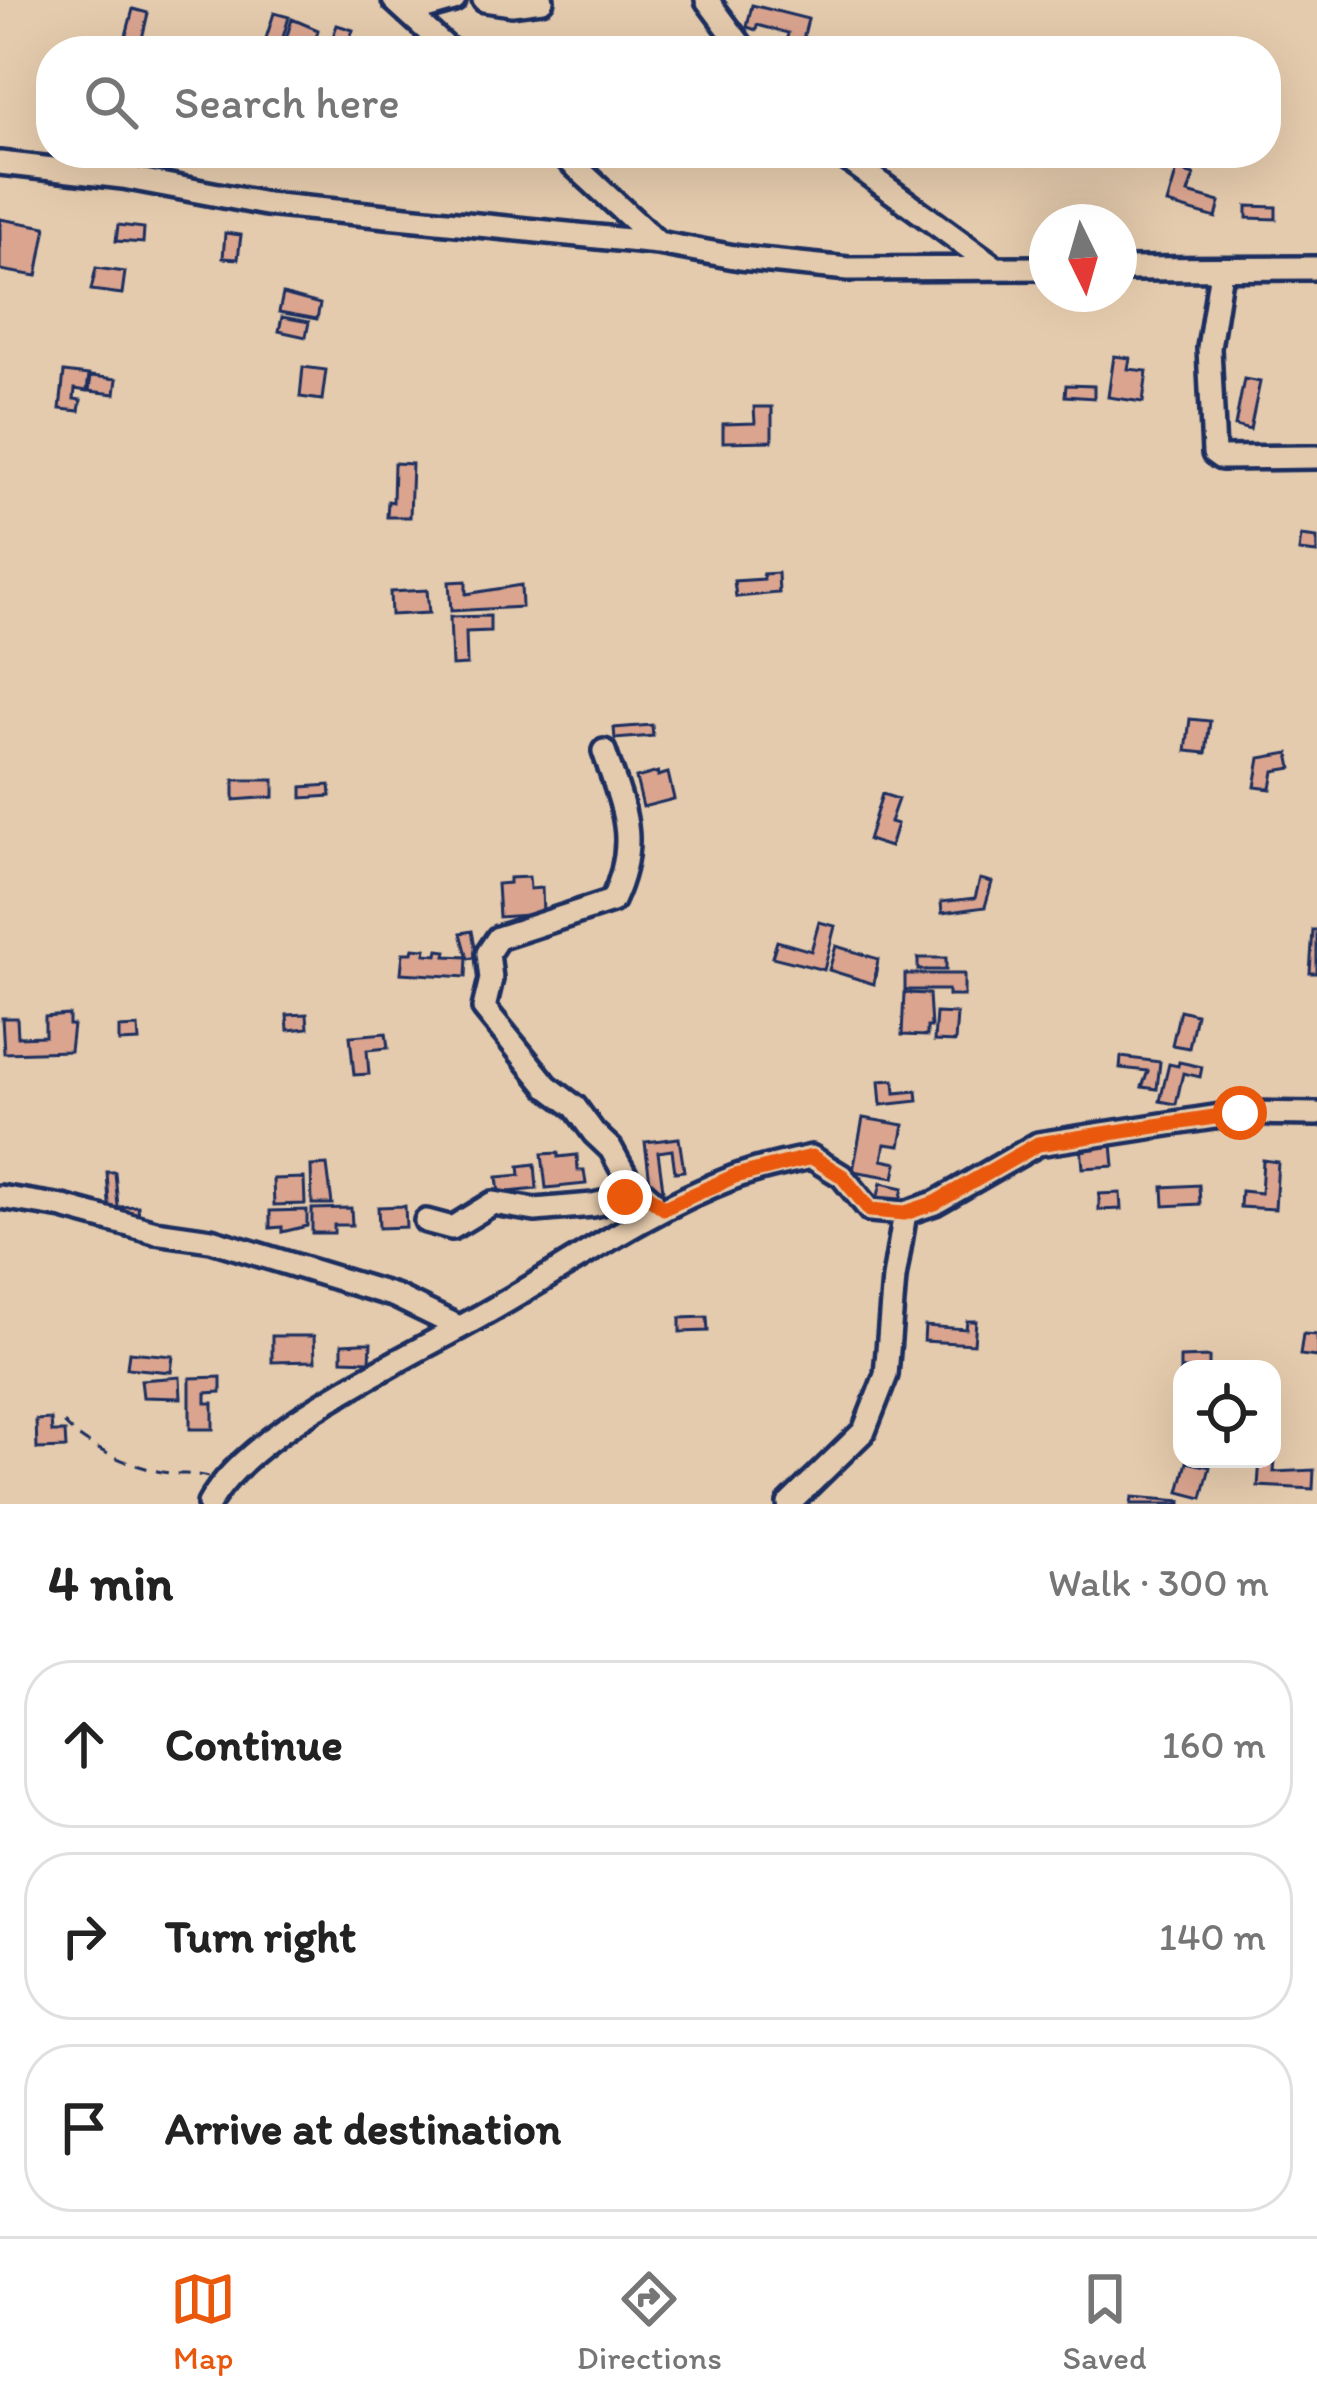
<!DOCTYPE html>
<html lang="en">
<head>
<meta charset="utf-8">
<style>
  :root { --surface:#fff; --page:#f6f6f6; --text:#222; --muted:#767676; --line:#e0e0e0; --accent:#ea580c }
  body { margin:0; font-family:Itim,sans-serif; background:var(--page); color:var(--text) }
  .controls { position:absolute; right:36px; bottom:36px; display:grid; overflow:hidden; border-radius:24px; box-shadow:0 12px 48px #0002 }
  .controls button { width:108px; height:108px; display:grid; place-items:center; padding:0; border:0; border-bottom:3px solid var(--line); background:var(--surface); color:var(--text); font:60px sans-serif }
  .compass { position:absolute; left:1029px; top:204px; width:108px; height:108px; border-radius:50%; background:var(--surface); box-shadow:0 12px 48px #0002; rotate:175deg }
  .stop { position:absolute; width:36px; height:36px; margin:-27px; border:9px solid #ea580c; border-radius:50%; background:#fff }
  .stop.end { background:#ea580c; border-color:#fff; box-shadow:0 3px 12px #0008 }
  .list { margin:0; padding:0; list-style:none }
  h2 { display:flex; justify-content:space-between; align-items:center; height:156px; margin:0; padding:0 48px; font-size:51px }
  h2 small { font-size:39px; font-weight:400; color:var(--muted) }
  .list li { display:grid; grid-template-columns:78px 1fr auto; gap:36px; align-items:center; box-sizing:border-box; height:168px; margin:0 24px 24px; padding:0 24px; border:3px solid var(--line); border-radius:48px }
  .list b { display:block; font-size:45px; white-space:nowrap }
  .list em { font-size:39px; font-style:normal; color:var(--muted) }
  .icon { flex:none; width:66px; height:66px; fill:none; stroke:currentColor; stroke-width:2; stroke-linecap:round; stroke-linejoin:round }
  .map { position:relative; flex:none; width:1317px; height:1504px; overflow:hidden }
  .search { position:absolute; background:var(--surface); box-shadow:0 12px 48px #0002; left:36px; right:36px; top:36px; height:132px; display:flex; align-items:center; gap:30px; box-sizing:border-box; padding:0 42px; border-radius:48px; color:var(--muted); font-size:45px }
  .sheet { height:732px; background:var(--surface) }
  nav { display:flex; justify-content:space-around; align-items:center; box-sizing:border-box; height:168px; border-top:3px solid var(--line); background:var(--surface); font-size:33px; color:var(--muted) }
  nav a { display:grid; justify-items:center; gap:6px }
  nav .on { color:var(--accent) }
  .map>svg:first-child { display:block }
  .building { fill:#daa48f; stroke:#1b2f5e; stroke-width:3 }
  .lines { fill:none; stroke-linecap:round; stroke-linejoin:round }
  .minor-casing { stroke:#1b2f5e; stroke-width:30 }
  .path { stroke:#1b2f5e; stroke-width:3; stroke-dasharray:12 9; stroke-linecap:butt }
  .minor { stroke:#e5cbad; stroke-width:21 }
  .route { stroke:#ea580c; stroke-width:15 }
</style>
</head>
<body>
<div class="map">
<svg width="1317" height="1504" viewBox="0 0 1317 1504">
  <rect width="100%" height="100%" fill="#e5cbad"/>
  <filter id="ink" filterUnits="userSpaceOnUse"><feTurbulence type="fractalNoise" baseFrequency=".00833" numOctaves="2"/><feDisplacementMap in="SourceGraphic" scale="24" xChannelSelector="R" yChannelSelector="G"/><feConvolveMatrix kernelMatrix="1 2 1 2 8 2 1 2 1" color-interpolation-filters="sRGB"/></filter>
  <g filter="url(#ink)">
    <!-- building -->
    <path class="building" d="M752,5L808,19L801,47L786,43L788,33L757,25L756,30L747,27Z
      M133,9L148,13L141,43L171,51H122Z
      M274,13L289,17L279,51H262Z
      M292,19L318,30L314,47L286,39Z
      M337,25L353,30L345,51H328Z
      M1177,170L1194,175L1188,193L1220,202L1216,218L1167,204Z
      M1247,206L1276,207V219L1247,218Z
      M0,219L46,227L37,276L0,270Z
      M118,225L144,228L143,243L116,241Z
      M225,233L241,235L238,259L223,258Z
      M96,268L125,272L122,294L91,290Z
      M283,294L320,304L317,319L279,312Z
      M282,317L309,322L306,337L279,331Z
      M1114,356L1130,358L1128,369L1147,371L1143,402L1108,397Z
      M303,367L326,370L322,400L300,397Z
      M64,372L89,375L87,391L75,389L74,399L81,400L79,411L60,409Z
      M91,376L117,379L115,394L89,391Z
      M1244,379L1260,382L1250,430L1235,426Z
      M1066,385L1094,386V398L1065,396Z
      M754,407H772V441L723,442V424L755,423Z
      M394,463L412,464L410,517H387L388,501L393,502Z
      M1301,536L1317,538V553L1299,551Z
      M778,573L779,593L736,597L734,581L764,579L763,574Z
      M466,581V594L521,585L522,607L451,611L449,582Z
      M427,590L429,613L391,615L390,592Z
      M490,616V631L466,632L467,665L452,666L450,617Z
      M1190,719L1210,721L1206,753L1186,751Z
      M652,725L653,736L615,739L614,728Z
      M1289,753L1292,768L1274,771L1271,789L1255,787L1260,758Z
      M658,772V776L668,773L674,799L643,807L636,778Z
      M234,780H274V797L234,800Z
      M330,785L331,796L302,798V787Z
      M882,794L898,799L890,822L897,824L890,847L868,840Z
      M529,877L530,889L542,888L543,914L499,917L497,884L509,883V878Z
      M980,879L992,882L985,907L942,913L941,902L975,898Z
      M819,922L835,926L824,970L772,957L777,941L811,951Z
      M1313,930H1317V973H1310Z
      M472,931L477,957L468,959L461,933Z
      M836,946L878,959L874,984L829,970Z
      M413,948L426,949L425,954L437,955L438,950L447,951L446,956L467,957L466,977L401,973L403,953H412Z
      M918,958H946V970H918Z
      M905,974H964V996H948V990H905Z
      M904,993L929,994L931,1027H927V1036L902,1035Z
      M1180,1010L1196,1014L1189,1048L1172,1045Z
      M936,1013L957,1014L955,1042L934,1041Z
      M307,1014L308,1028L288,1030L287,1015Z
      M69,1015V1025H73L70,1051L4,1053L2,1018H17L18,1037L45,1036V1017Z
      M138,1027L139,1041L119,1042V1028Z
      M386,1033L388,1048L367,1050L369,1074L354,1075L350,1036Z
      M1121,1057L1160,1062L1157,1089L1142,1087L1148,1071L1120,1068Z
      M1179,1062L1202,1067L1200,1077L1183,1073L1176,1104L1160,1101L1169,1064L1178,1066Z
      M894,1080L895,1093L917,1091L918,1101L881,1105L879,1081Z
      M863,1118L904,1125L900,1146L885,1144L882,1160L897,1163L894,1178L853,1171Z
      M679,1138L684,1171L675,1172L672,1150L658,1152L663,1189L651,1190L645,1142Z
      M1112,1144L1114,1166L1083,1168L1081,1146Z
      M558,1153V1157L577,1155L578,1170H584L586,1184L546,1188L542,1154Z
      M1263,1160L1278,1162L1275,1209L1240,1207L1241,1191L1261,1193Z
      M535,1164L537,1189L499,1193L497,1177L520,1175L519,1166Z
      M327,1165L332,1204H312L311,1166Z
      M107,1172H115L118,1207L138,1206L139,1217L110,1219Z
      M304,1178L305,1204L274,1205L273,1179Z
      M881,1183L903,1188L899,1205L877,1200Z
      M1199,1185L1200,1204L1164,1206L1163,1187Z
      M1120,1193L1121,1209L1099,1210V1194Z
      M405,1206L406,1227L379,1228L378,1207Z
      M351,1208L352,1225H334V1233H312V1209Z
      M307,1210V1226L282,1232V1227L270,1228V1211Z
      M707,1317L708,1331L680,1332V1318Z
      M967,1321H976L974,1344L924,1341L925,1326L966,1329Z
      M1303,1334L1317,1335V1357L1300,1355Z
      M272,1336H314L315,1361L272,1362Z
      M361,1343H371L370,1361L342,1360V1344Z
      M129,1352L173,1356L171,1372L127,1368Z
      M1209,1357V1369H1182L1180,1374V1358Z
      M180,1377L181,1398L143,1397L141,1380Z
      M221,1377V1392L206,1393V1403H213V1429H190V1378Z
      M51,1419L52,1432H65L66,1448L37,1449L36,1420Z
      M1272,1436H1277L1274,1472L1314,1470L1313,1489L1258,1486L1260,1459H1272Z
      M1187,1462L1210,1467L1202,1498L1179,1492Z
      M1132,1497L1181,1501V1504H1131Z"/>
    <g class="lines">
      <!-- minor casing -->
      <g class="minor-casing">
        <path id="minor" d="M394,0L450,51
          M484,0L512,4L542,0
          M707,0L745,51
          M408,13L454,0
          M561,153L658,243
          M839,153L995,267
          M0,163L123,177L266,204L658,243L740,258L848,269L1047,268
          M1119,269L1317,268
          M1221,271L1209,348L1214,453L1221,458L1317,457
          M604,751C624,810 640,841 612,901L498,938L488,953L491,979L484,1008L547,1086L575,1107L594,1133L611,1149L628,1180L644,1193
          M0,1197L63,1207L155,1232L211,1240L395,1296L457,1326
          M426,1221L452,1228L493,1203L535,1210L593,1205L644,1193L652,1200
          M209,1504C250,1427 423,1351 500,1305C576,1261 649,1210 732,1178C757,1168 785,1163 811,1157L842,1176L870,1210L905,1213L935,1203L1038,1144L1240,1113L1317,1114
          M789,1504L864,1431L886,1375L894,1278L905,1213"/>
      </g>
      <!-- path -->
      <path class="path" d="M64,1423C85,1448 137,1469 169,1473C182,1475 195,1473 208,1477"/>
      <!-- minor -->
      <use href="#minor" class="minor"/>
    </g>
  </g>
  <g class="lines" filter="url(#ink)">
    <!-- route -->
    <path class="route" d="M625,1197L644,1193L664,1208L735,1176L812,1157L842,1176L870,1210L905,1213L935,1203L1038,1144L1240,1113"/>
  </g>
</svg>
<div class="controls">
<button><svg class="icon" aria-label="locate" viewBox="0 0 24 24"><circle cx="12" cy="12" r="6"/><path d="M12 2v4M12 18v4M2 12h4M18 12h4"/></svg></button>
</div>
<svg class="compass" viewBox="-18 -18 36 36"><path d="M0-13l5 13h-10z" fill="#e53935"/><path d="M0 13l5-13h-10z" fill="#767676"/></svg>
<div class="stop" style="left:1240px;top:1113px"></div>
<div class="stop end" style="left:625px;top:1197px"></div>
<div class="search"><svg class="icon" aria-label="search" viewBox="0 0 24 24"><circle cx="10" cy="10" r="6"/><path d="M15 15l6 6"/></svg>Search here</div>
</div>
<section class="sheet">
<h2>4 min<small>Walk · 300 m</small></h2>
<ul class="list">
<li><svg class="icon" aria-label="ahead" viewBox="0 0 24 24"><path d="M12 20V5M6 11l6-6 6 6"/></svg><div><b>Continue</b></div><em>160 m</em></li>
<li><svg class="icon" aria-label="right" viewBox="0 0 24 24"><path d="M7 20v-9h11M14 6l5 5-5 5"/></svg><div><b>Turn right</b></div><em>140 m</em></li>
<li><svg class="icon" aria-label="arrive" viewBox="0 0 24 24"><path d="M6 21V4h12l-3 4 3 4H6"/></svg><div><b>Arrive at destination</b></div></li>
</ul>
</section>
<nav>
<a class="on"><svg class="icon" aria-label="map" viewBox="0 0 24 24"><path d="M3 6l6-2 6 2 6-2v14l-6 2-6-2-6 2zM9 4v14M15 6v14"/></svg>Map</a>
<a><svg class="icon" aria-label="directions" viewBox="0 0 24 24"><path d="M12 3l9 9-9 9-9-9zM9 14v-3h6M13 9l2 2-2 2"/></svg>Directions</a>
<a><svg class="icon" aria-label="saved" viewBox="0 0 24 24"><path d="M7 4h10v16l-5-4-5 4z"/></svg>Saved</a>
</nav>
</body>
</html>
